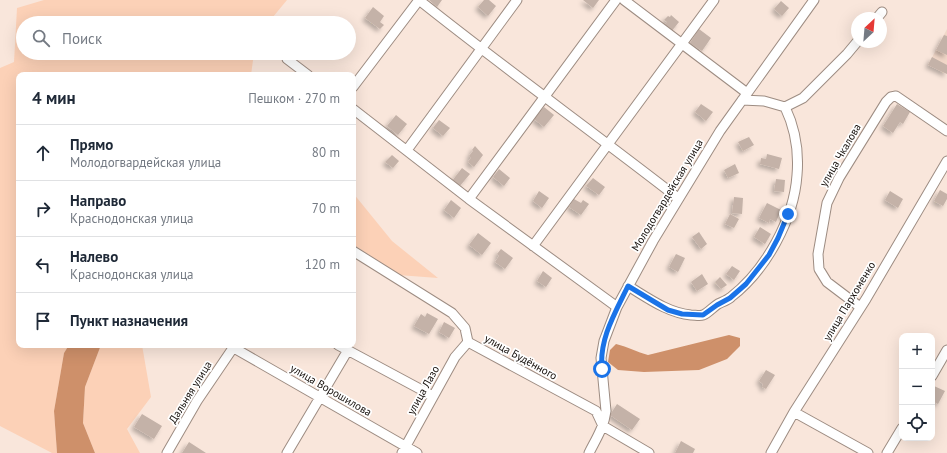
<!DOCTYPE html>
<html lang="ru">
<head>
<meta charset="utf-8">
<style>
  :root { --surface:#fff; --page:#f6f6f7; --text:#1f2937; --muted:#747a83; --line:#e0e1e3 }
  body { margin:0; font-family:"PT Sans",sans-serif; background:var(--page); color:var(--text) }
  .controls { position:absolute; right:12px; bottom:12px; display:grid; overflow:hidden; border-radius:8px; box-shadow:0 4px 16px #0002 }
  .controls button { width:36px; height:36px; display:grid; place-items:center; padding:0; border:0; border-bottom:1px solid var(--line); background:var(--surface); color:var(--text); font:20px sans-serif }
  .compass { position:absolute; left:851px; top:12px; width:36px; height:36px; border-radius:50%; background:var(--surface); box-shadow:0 4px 16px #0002; rotate:26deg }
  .stop { position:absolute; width:12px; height:12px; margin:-9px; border:3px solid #1a73e8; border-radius:50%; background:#fff }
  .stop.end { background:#1a73e8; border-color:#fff; box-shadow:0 1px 4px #0008 }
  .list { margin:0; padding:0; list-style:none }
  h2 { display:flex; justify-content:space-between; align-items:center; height:52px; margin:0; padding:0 16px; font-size:17px }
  h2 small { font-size:13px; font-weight:400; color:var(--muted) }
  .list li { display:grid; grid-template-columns:26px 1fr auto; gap:12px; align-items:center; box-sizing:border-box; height:56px; padding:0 16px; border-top:1px solid var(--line) }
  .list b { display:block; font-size:15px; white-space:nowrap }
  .list p { margin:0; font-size:13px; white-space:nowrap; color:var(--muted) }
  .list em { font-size:13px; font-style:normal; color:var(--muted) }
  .icon { flex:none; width:22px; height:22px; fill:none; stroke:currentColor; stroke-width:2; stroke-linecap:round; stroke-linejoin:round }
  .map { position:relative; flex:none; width:947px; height:453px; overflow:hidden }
  .search { position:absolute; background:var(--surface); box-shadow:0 4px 16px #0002; left:16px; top:16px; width:340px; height:44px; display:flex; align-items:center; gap:10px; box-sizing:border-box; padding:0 14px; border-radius:22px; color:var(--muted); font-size:15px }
  .panel { position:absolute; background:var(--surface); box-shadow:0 4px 16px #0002; left:16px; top:72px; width:340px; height:276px; border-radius:8px }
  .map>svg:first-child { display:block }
  .built { fill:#f1d7c8 }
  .green { fill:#fcd1b7 }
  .water { fill:#ce906a }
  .building { fill:#c4b2a8; filter:url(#shadow) }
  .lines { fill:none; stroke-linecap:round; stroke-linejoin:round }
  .minor-casing { stroke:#9d8c82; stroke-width:11 }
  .minor { stroke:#fff; stroke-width:9 }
  .route { stroke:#1a73e8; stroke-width:5 }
  .labels { text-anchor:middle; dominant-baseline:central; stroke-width:3.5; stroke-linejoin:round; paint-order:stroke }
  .street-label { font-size:11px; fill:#150f0b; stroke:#fff }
</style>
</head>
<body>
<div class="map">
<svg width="947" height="453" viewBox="0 0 947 453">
  <defs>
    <filter id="shadow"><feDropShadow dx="-3" dy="3" stdDeviation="2" flood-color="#0004"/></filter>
  </defs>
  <rect width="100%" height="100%" fill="#f9e6db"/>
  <!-- built -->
  <path class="built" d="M947,29V74L928,65Z"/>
  <!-- green -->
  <path class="green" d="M44,0H287L268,23H23V53H254L251,75H19V345H69L64,353L54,411L57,453H52L0,426V68L14,62L17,8Z
    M353,193L392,241L438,278L398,275L353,244Z
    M101,345H142L151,397L127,429L140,453H95L83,423L85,387Z"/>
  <!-- water -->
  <path class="water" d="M729,335L740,338V346L727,359L699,370L644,372L618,370L608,362L610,350L616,344C628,347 637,352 648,355Z
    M69,345H101L85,387L83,423L95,453H57L54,411L64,353Z"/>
  <!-- building -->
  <path class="building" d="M429,0H442L437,7Z
    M484,0H489L496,6L488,16L478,7Z
    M583,0H599L593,8Z
    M781,1L789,8L782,16L774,9Z
    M373,7L384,16L380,22L384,25L380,29L365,18Z
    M671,15L679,22L671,32L663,26L667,22L664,20L668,16L670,17Z
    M699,29L711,38L702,51L690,43Z
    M944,35L947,36V55L936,50Z
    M932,57L947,65V74L928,65Z
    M701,104L713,112L706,121L695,112Z
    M897,104L910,112L903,124L900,122L893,133L883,126Z
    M544,107L554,115L544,127L534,119Z
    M396,115L407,124L398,135L387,126Z
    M439,120L450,128L443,136L433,128Z
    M749,137L754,145L743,151L738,142Z
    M475,146L483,155L474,167L468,162L471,158L469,156L473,151L472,150Z
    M767,154L782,158L779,169L760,164L761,158L766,159Z
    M392,155L399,161L393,168L385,162Z
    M735,164L739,173L728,178L724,170Z
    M462,168L470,174L459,187L452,181Z
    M499,169L510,178L504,186L493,177Z
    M593,178L605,187L599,195L586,186Z
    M776,179L785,180L784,192L774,191Z
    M940,190L947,194V199L943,206L934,201Z
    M539,191L549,198L542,208L533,201Z
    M890,191L903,199L898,208L885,200Z
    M734,197L743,198L742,214L732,213Z
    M574,199L581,203L583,200L589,204L581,215L569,207Z
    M451,200L461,208L454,218L444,210Z
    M767,203L781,210L776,222L770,219L769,223L759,218Z
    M730,214L739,219L734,228L725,224Z
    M760,227L771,234L765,244L754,237Z
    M699,232L707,244L701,249L692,237Z
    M478,233L491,243L482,255L469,245Z
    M501,249L513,258L505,269L495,262L499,256L497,254Z
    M676,254L685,258L678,272L669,267Z
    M732,266L740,271L734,280L726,274Z
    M543,271L552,278L546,287L537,281Z
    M702,274L708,284L697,291L691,282Z
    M720,277L727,285L721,289L715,282Z
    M427,313L438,319L429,334L414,326L421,314L425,317Z
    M444,322L455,328L449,338L439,332Z
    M766,370L775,375L766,389L762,387L763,384L759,381Z
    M934,386L945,391L938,404L932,401V390Z
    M617,404L640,419L632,430L610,415Z
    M142,414L162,426L154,439L134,427Z
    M681,441L695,449L693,453H675Z
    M189,442L206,453H182Z"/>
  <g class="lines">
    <!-- minor casing -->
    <g class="minor-casing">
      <path id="minor" d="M419,0C504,68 592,131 678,198
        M624,0L747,93
        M877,18L882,12
        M287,59L308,75
        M353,87L419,0
        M785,107L803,98L847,54L857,42
        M353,109L469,199L617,307
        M407,150L517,0
        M469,199L616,0
        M533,246L714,0
        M353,251L452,313L465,328L468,342L596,411L603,426
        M628,286C648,298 668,313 691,315C695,315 700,316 703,315C708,313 713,307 718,304C722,302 728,300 731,297C766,270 794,219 797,175C799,152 795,128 785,107L764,101L742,100
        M860,307L827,282L819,269L818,254L827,203L839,178L886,102L891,97L896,96L947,131
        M338,345L433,396
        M234,348L417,453
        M932,376L947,350
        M794,412L868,453
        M603,426L649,453
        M167,453L197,401L235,345
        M287,453L348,350
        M402,453L455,357L468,342
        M589,453C596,439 604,427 606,411L601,358L604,341L617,307L653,241L720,131L814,0
        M771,453L794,412L866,299L947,161
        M887,453L902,428"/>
    </g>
    <!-- minor -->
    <use href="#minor" class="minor"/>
  </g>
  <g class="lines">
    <!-- route -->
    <path class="route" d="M602,369C599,339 615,313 628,286L668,310L682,314L703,315L717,305L730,298L746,284L769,255L778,238L788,214"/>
  </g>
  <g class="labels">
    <!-- street labels -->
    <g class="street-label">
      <text transform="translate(840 155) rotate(-60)">улица Чкалова</text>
      <text transform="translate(667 195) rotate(-59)">Молодогвардейская улица</text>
      <text transform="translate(849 301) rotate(-59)">улица Пархоменко</text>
      <text transform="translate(521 357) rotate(29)">улица Будённого</text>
      <text transform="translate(331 390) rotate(30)">улица Ворошилова</text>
      <text transform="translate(423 390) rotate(-61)">улица Лазо</text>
      <text transform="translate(190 392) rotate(-58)">Дальняя улица</text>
    </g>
  </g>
</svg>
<div class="controls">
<button>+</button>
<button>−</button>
<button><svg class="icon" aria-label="locate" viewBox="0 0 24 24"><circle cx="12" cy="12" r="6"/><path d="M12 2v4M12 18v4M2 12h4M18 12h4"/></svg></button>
</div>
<svg class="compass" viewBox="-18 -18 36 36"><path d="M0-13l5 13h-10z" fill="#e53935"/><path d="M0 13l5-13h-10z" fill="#747a83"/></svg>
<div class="stop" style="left:602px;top:369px"></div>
<div class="stop end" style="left:788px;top:214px"></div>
<div class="search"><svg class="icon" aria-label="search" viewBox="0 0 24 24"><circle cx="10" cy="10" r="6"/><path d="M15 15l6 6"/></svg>Поиск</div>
<section class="panel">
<h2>4 мин<small>Пешком · 270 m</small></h2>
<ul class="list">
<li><svg class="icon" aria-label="ahead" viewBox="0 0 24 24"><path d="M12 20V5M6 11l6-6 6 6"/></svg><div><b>Прямо</b><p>Молодогвардейская улица</p></div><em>80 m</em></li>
<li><svg class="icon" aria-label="right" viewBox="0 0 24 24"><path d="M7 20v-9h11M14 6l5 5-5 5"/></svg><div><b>Направо</b><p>Краснодонская улица</p></div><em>70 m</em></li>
<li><svg class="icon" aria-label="left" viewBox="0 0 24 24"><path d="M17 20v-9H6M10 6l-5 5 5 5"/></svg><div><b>Налево</b><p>Краснодонская улица</p></div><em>120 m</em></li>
<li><svg class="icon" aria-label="arrive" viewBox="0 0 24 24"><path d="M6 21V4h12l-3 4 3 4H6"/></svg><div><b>Пункт назначения</b></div></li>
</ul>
</section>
</div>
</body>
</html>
